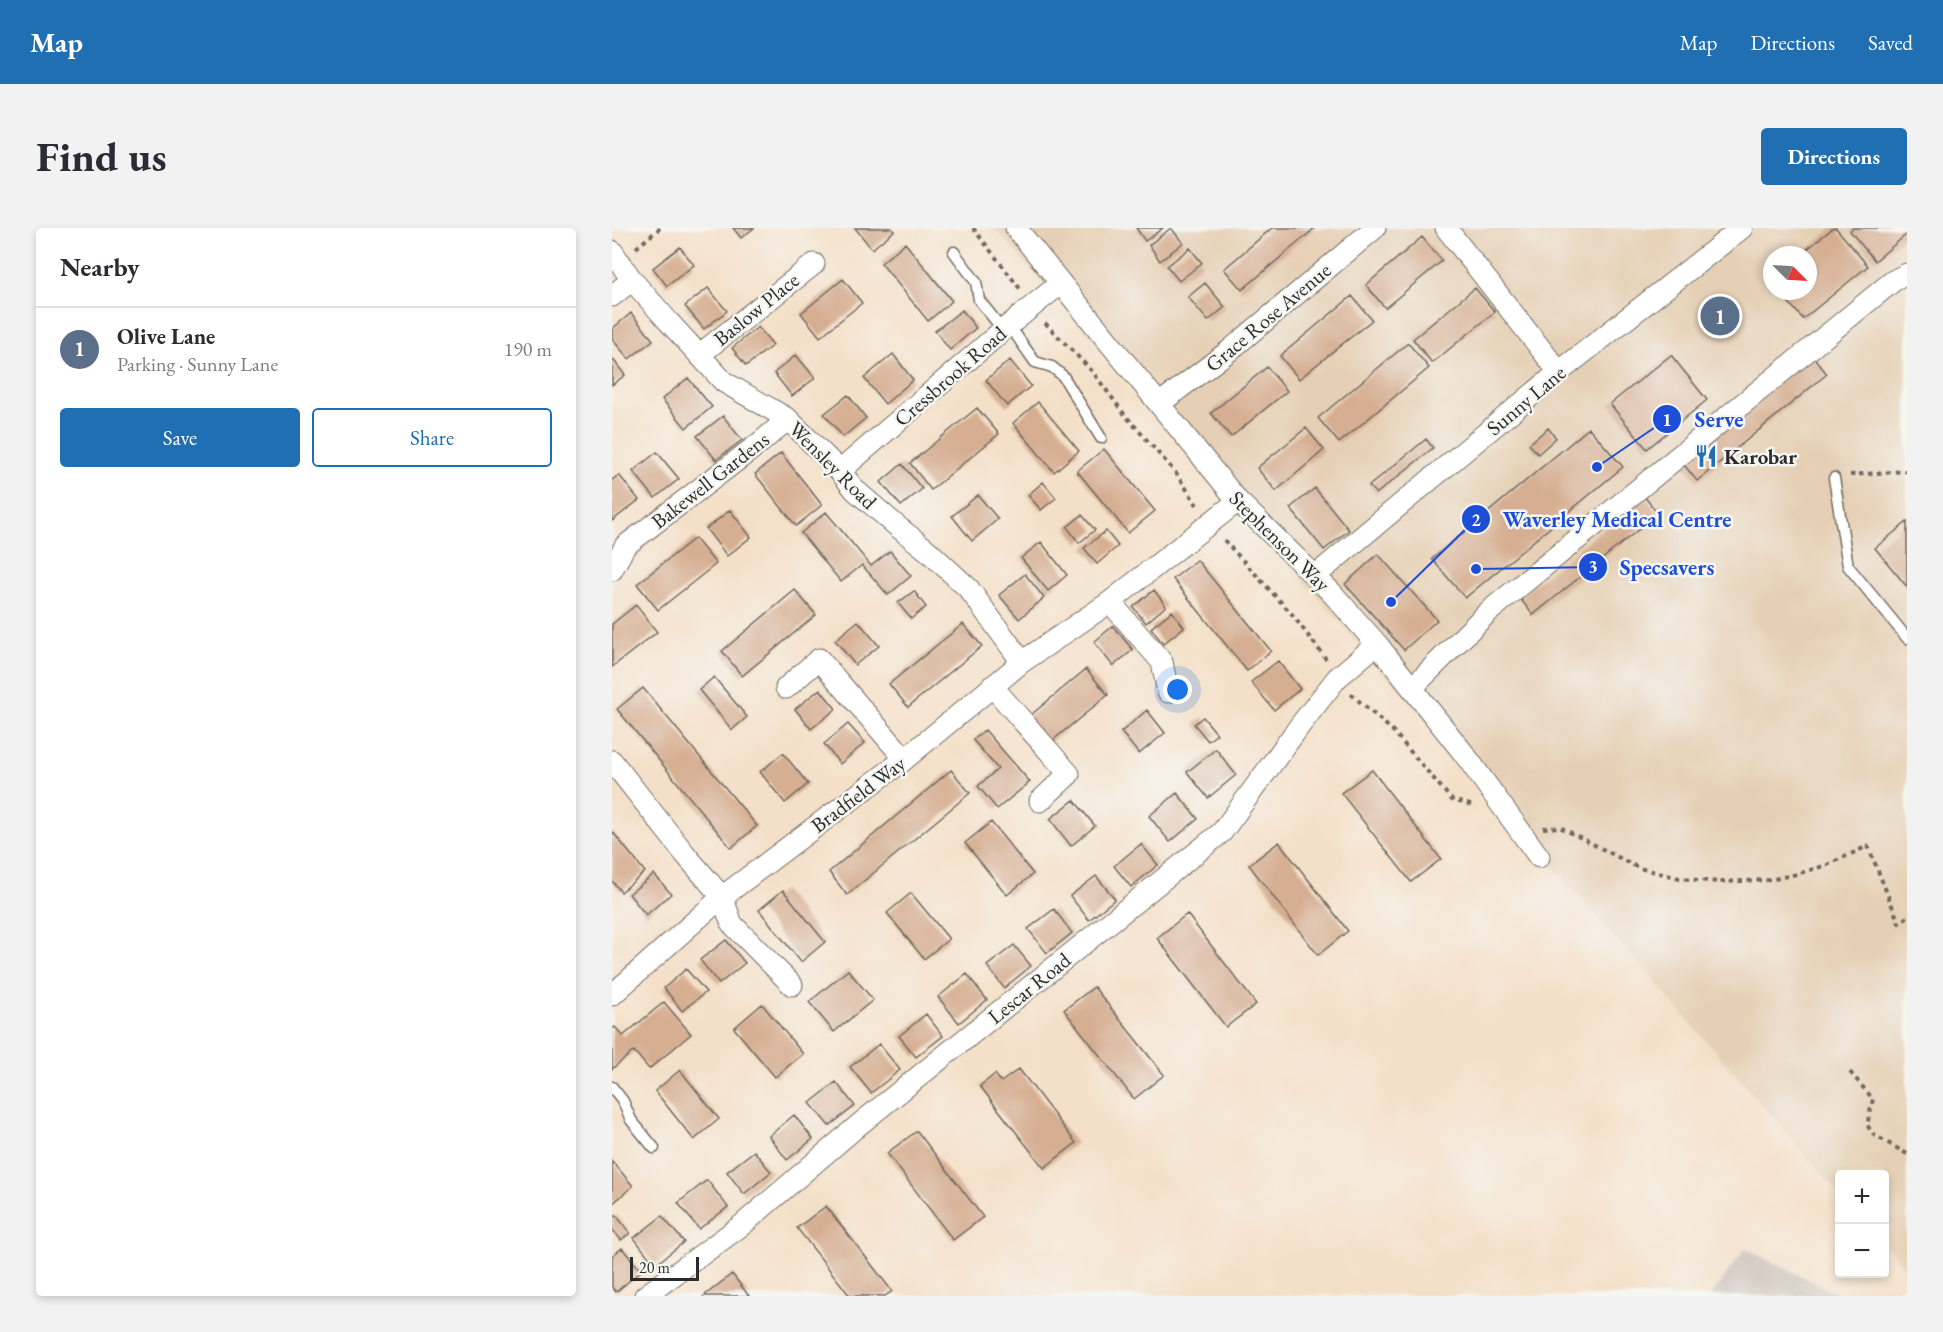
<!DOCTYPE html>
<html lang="en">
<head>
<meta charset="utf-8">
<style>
  :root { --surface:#fff; --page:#f2f2f3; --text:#2b2b33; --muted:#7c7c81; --line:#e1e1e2; --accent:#1f6fb2 }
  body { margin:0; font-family:"EB Garamond",serif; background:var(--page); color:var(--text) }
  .controls { position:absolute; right:18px; bottom:18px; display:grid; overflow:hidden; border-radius:6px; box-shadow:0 3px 9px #0003 }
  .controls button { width:54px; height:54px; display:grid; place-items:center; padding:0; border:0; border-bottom:2px solid var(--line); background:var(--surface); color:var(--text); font:30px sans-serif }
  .compass { position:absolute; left:1151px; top:18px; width:54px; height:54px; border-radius:50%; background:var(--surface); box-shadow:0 3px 9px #0003; rotate:114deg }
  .scale { position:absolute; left:18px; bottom:15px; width:69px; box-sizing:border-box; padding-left:6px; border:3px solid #2b2b2b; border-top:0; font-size:16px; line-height:21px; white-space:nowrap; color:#2b2b2b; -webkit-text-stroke:4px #f6f6f2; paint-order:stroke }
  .you { position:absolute; left:566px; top:462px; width:21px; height:21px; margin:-15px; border:4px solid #fff; border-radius:50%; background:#1a73e8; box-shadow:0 0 0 9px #1a73e833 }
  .badge { display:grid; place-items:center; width:39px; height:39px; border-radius:50%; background:var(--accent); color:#fff; font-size:20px; font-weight:700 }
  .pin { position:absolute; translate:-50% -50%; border:3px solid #fff; box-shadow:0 2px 6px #0006 }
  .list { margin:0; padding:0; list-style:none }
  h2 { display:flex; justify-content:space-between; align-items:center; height:78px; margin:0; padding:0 24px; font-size:26px }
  h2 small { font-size:20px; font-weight:400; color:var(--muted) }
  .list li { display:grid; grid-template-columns:39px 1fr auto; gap:18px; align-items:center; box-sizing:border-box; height:84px; padding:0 24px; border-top:2px solid var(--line) }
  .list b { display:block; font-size:22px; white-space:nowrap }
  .list p { margin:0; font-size:20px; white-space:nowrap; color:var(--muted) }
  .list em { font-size:20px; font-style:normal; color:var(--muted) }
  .actions { display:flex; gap:12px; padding:18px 24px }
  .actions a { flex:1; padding:14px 0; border:2px solid var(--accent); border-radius:6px; text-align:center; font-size:21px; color:var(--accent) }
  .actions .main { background:var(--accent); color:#fff }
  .map { position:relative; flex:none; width:1295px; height:1068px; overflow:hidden; border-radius:6px }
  header { display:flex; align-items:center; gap:36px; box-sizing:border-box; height:84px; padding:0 30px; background:var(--accent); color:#fff }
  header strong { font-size:28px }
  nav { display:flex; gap:33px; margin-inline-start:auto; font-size:21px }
  .intro { display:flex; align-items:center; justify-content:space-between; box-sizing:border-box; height:144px; padding:0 36px }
  h1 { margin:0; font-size:42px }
  .button { padding:15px 27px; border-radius:6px; background:var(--accent); color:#fff; font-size:21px; font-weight:700 }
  main { display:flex; gap:36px; padding:0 36px }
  aside { flex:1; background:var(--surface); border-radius:6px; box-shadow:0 3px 9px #0003 }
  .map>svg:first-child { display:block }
  .built { fill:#e6d0b5; fill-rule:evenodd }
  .industrial { fill:#ccc2b9 }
  .building { fill:#d6ae91 }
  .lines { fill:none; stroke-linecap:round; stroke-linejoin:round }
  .lane-casing { stroke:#716a62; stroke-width:13 }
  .street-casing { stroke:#716a62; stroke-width:23 }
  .path { stroke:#716a62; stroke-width:4; stroke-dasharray:4.5 4.5; stroke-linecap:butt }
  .lane { stroke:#fff; stroke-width:10 }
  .street { stroke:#fff; stroke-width:21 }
  .labels { text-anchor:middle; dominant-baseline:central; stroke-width:5; stroke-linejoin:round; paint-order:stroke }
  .street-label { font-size:21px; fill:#2b2b2b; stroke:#f6f6f2 }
  .poi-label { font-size:21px; font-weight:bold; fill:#2b2b2b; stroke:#f6f6f2; text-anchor:start }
  .leader { fill:none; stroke:#1d4ed8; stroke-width:2 }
  .callout-dot { fill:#1d4ed8; stroke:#f6f6f2; stroke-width:2 }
  .mark-label { font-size:18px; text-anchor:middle; font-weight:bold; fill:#fff }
  .callout-label { font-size:22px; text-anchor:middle; font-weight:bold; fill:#1d4ed8; stroke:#f6f6f2; stroke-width:5; stroke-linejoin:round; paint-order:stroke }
</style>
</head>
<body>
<header>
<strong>Map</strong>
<nav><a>Map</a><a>Directions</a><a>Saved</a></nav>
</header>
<div class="intro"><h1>Find us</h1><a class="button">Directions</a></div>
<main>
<aside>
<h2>Nearby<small></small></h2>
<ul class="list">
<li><span class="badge" style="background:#5c6f8a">1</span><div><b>Olive Lane</b><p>Parking · Sunny Lane</p></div><em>190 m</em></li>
</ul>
<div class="actions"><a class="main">Save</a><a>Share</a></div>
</aside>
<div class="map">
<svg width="1295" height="1068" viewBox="0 0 1295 1068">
  <rect width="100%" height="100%" fill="#f6f6f2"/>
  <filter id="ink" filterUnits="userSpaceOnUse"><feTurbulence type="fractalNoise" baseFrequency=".0167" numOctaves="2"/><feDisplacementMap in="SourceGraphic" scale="12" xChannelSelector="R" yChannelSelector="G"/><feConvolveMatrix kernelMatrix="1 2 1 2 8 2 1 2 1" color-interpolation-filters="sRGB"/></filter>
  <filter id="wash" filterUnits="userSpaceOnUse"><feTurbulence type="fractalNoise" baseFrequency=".008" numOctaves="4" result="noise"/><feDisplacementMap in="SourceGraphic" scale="24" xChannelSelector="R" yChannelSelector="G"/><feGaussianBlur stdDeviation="1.35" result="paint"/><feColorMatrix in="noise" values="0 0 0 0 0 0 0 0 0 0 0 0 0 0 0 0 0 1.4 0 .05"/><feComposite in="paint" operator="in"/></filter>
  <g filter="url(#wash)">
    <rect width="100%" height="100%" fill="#f4e0c8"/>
    <!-- built -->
    <path class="built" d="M383,0H1295V1042L1273,1016L1272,946H1228L1227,965ZM1160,27H1196V63H1160Z"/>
    <!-- industrial -->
    <path class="industrial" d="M1133,1020L1229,1068H1099Z"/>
    <g id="blocks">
      <!-- building -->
      <path class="building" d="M121,0H142L129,10Z
        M243,0H279L282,3L260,21Z
        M524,0H551L533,13Z
        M559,0L571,15L548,33L537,17Z
        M660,0H703L630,62L612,41Z
        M1221,0H1224L1256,38L1191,91L1167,63H1196V27H1188Z
        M1241,0H1295V6L1263,33L1238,3Z
        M810,9L830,33L773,80L754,57Z
        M293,15L340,73L316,93L269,35Z
        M68,19L82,37L55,58L41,40Z
        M578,20L590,35L567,53L555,38Z
        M231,51L250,75L208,109L189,85Z
        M593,55L613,79L596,93L576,69Z
        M96,60L115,83L92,101L73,78Z
        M863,60L883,84L820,135L801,111Z
        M740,68L760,92L687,151L668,128Z
        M350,82L364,100L338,122L323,103Z
        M19,85L41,112L17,131L0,111V101Z
        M146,99L161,117L134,138L120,120Z
        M796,115L817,140L727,215L706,190Z
        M281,126L301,152L273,176L252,150Z
        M184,127L203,150L180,168L162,145Z
        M1059,127L1095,172L1035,221L998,176Z
        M1200,127L1215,146L1085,253L1069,233Z
        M0,130L13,147L0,157Z
        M398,132L419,158L395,178L374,152Z
        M655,139L675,163L619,209L599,185Z
        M76,150L100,179L74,200L50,171Z
        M236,167L254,190L231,209L212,186Z
        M426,174L467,223L442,244L401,195Z
        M365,180L387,206L319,262L298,235Z
        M111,188L130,212L104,232L85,208Z
        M694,200L712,222L664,263L645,240Z
        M936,200L944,210L926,226L917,216Z
        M977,200L1011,239L853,370L820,331Z
        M814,211L821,220L764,266L757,258Z
        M492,221L543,283L516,305L465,243Z
        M45,224L67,251L43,270L21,243Z
        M169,225L210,277L184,298L143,246Z
        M290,236L310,261L289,278L269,254Z
        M7,247L27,272L0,293V252Z
        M431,254L444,270L429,282L416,267Z
        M703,260L737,302L712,322L678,280Z
        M366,267L386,291L360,313L340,288Z
        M1032,268L1046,286L921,387L907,369Z
        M118,282L139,309L115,328L94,301Z
        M214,284L259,338L278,323L299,348L276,367L250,337L229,354L189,305Z
        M470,287L483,302L467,315L455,299Z
        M1295,294V359L1263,320Z
        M494,303L506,318L485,336L472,320Z
        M83,310L104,336L46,382L25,356Z
        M429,314L455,347L436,363L409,330Z
        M766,326L825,392L792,422L733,356Z
        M585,332L659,423L635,443L561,351Z
        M413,346L432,370L407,391L387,367Z
        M183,362L204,387L130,448L110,423Z
        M542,362L554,378L534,395L521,379Z
        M302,363L314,379L299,391L286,375Z
        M24,377L45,404L0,439V396Z
        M560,383L572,399L551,416L539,400Z
        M246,393L267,418L243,437L223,412Z
        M351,396L370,418L296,479L277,456Z
        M501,398L521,422L501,438L482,414Z
        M666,433L688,461L662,482L639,454Z
        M474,441L496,467L435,517L414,491Z
        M102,449L135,489L120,502L87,462Z
        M31,460L145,598L119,620L5,481Z
        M208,461L224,481L199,501L183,481Z
        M535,482L553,505L527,526L509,504Z
        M591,489L605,506L596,513L582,496Z
        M236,496L253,515L228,536L212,516Z
        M373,502L418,554L385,581L366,558L386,541L361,512Z
        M604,521L624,547L596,570L575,544Z
        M171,525L196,556L173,575L148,544Z
        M339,542L358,565L235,667L217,644Z
        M760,542L829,631L799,654L729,565Z
        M565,565L586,591L558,614L537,588Z
        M462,572L483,598L459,618L438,591Z
        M379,594L421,646L395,667L353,615Z
        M0,603L33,644L9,664L0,653Z
        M667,614L736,703L706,727L637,637Z
        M529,616L546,637L519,659L502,638Z
        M42,646L59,666L34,687L17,666Z
        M484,648L503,671L477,692L458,668Z
        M171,662L213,714L189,734L147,682Z
        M299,665L337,711L312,731L275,685Z
        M442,681L460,705L435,725L416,701Z
        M575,686L644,776L614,799L545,710Z
        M114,712L133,735L107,756L88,732Z
        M402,717L419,738L392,760L375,738Z
        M74,741L94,764L70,783L52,760Z
        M236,742L261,772L222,804L197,774Z
        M355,746L375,772L347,795L326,769Z
        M482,759L552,847L522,871L452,782Z
        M52,774L79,806L37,841L22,823L0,841V801L3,799L11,808Z
        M150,776L191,826L163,849L122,800Z
        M314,786L331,808L304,829L287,808Z
        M267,816L288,842L259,865L238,839Z
        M407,841L464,915L432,940L368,858L383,846L389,854Z
        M68,842L107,891L82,912L43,863Z
        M224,854L243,878L217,898L198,875Z
        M182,887L201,911L175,932L157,908Z
        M305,903L371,989L341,1012L275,925Z
        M142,923L159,944L132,966L115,944Z
        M0,933L21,958L0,976Z
        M95,952L116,979L87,1001L66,975Z
        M214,978L280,1063L273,1068H238L185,1000Z
        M4,987L18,1005L9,1012L0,1001V991Z
        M50,988L72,1014L43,1037L22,1010Z
        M10,1020L29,1043L4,1064L0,1059V1028Z
        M120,1046L137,1068H92Z"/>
    </g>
  </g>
  <g filter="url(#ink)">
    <use href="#blocks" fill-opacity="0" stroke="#716a62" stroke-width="1.5"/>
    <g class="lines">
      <!-- lane casing -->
      <g class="lane-casing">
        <path id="lane" d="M342,24L364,54L367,72L391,102
          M397,97L423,134L440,139L451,148L489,210
          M1222,250L1236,338L1295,410
          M0,859L11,873L19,892L42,920"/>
      </g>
      <!-- street casing -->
      <g class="street-casing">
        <path id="street" d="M404,0L626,273L719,364L765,416L853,527L927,629
          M834,0L947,144
          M0,23L20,52L56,93L112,154L176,191L228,243L243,262L286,299L315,322L357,361L410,434
          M0,68L20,52
          M87,127L202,36
          M547,176L617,123L763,0
          M228,243L391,102L449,55
          M0,342L13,318L149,214L176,191
          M703,348L947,144L1130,0
          M498,374L550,434L556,464
          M380,458L457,546L428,573
          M174,460L207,431L293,531
          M800,460L875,385L1281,53L1295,46
          M0,533L73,626L110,669L120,696L180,757
          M0,767L110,669L293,531L410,434L498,374L626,273
          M33,1068L130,997L249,895L610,604L689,496L725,450L765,416"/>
      </g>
      <!-- path -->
      <path class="path" d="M361,0L409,62
        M24,20L48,0
        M433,95L480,143L513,187L563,244L585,277
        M1238,247L1295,243
        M612,312L679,385L714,431
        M739,466L780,502L840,572L862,578
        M931,600L948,599L1027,640L1067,650L1106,654L1158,652L1185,646L1215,637L1256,618L1287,695L1295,689
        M1238,844L1261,871L1255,897L1262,907L1295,926"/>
      <!-- lane -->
      <use href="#lane" class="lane"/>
      <!-- street -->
      <use href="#street" class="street"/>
    </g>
  </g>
  <!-- icons -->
  <defs>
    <g id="restaurant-bare" transform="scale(1.8)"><path d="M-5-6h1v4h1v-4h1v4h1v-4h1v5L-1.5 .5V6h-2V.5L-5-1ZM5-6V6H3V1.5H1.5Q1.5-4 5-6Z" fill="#1f6fb2" stroke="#f6f6f2" stroke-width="2.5" paint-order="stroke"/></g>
  </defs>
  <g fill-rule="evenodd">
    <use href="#restaurant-bare" x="1094" y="228"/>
  </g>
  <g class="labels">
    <!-- street labels -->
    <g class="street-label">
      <text transform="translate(144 81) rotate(-39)">Baslow Place</text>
      <text transform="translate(656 89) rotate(-40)">Grace Rose Avenue</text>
      <text transform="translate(338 148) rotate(-41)">Cressbrook Road</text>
      <text transform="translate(914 172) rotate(-40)">Sunny Lane</text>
      <text transform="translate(221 237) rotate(45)">Wensley Road</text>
      <text transform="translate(98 252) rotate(-38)">Bakewell Gardens</text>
      <text transform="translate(668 313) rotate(45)">Stephenson Way</text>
      <text transform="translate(246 566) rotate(-37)">Bradfield Way</text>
      <text transform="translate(417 760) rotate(-39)">Lescar Road</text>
    </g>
    <!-- poi labels -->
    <g class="poi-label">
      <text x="1112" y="228">Karobar</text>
    </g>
  </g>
  <!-- callouts -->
  <path class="leader" d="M985 239L1055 191M779 374L864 291M864 341L981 339"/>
  <g class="callout-dot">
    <circle cx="985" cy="239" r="6"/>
    <circle cx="779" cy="374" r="6"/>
    <circle cx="864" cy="341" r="6"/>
    <circle cx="1055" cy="191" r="15"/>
    <circle cx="864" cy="291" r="15"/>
    <circle cx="981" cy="339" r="15"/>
  </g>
  <g class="mark-label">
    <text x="1055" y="198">1</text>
    <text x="864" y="298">2</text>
    <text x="981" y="345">3</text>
  </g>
  <g class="callout-label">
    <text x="1107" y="199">Serve</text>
    <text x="1005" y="299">Waverley Medical Centre</text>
    <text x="1055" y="347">Specsavers</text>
  </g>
</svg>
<div class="controls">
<button>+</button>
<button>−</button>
</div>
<svg class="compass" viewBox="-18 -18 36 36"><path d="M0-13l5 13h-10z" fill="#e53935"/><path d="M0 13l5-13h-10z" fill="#7c7c81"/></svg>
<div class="scale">20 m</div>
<div class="you"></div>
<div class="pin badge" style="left:1108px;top:88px;background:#5c6f8a">1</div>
</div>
</main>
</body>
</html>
